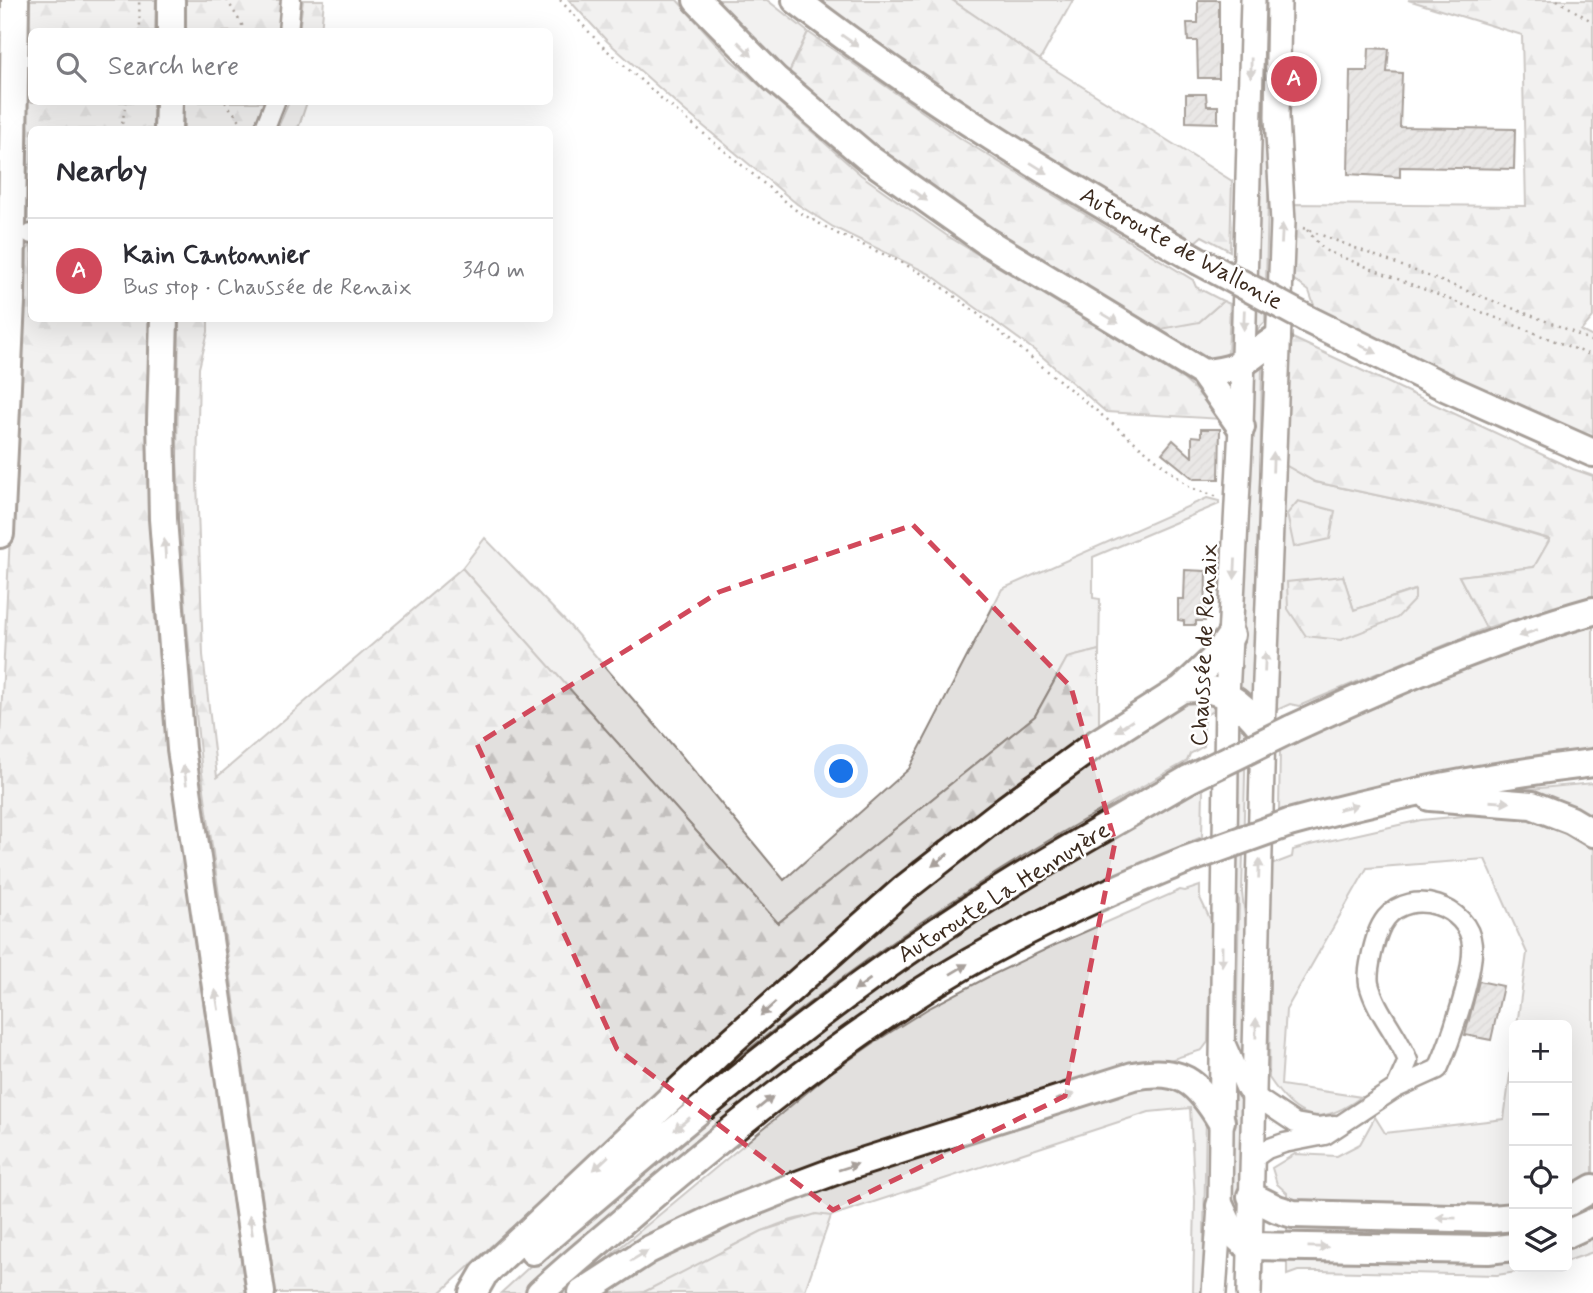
<!DOCTYPE html>
<html lang="en">
<head>
<meta charset="utf-8">
<style>
  :root { --surface:#fff; --page:#f2f2f3; --text:#2b2b33; --muted:#7c7c81; --line:#e1e1e2; --accent:#d1495b }
  body { margin:0; font-family:Mynerve,sans-serif; background:var(--page); color:var(--text) }
  .controls { position:absolute; right:21px; bottom:21px; display:grid; overflow:hidden; border-radius:10px; box-shadow:0 7px 28px #0002 }
  .controls button { width:63px; height:63px; display:grid; place-items:center; padding:0; border:0; border-bottom:2px solid var(--line); background:var(--surface); color:var(--text); font:35px sans-serif }
  .you { position:absolute; left:842px; top:772px; width:24px; height:24px; margin:-18px; border:5px solid #fff; border-radius:50%; background:#1a73e8; box-shadow:0 0 0 10px #1a73e833 }
  .badge { display:grid; place-items:center; width:46px; height:46px; border-radius:50%; background:var(--accent); color:#fff; font-size:23px; font-weight:700 }
  .pin { position:absolute; translate:-50% -50%; border:4px solid #fff; box-shadow:0 2px 7px #0006 }
  .list { margin:0; padding:0; list-style:none }
  h2 { display:flex; justify-content:space-between; align-items:center; height:91px; margin:0; padding:0 28px; font-size:30px }
  h2 small { font-size:23px; font-weight:400; color:var(--muted) }
  .list li { display:grid; grid-template-columns:46px 1fr auto; gap:21px; align-items:center; box-sizing:border-box; height:105px; padding:0 28px; border-top:2px solid var(--line) }
  .list b { display:block; font-size:26px; white-space:nowrap }
  .list p { margin:0; font-size:23px; white-space:nowrap; color:var(--muted) }
  .list em { font-size:23px; font-style:normal; color:var(--muted) }
  .icon { flex:none; width:38px; height:38px; fill:none; stroke:currentColor; stroke-width:2; stroke-linecap:round; stroke-linejoin:round }
  .map { position:relative; flex:none; width:1593px; height:1293px; overflow:hidden }
  .search { position:absolute; background:var(--surface); box-shadow:0 7px 28px #0002; left:28px; top:28px; width:525px; height:77px; display:flex; align-items:center; gap:18px; box-sizing:border-box; padding:0 24px; border-radius:10px; color:var(--muted); font-size:26px }
  .panel { position:absolute; background:var(--surface); box-shadow:0 7px 28px #0002; left:28px; top:126px; width:525px; height:196px; border-radius:10px }
  .map>svg:first-child { display:block }
  .grass { fill:#e2e0de; stroke:#8e857e; stroke-width:2; fill-rule:evenodd }
  .forest { fill:url(#forest-firs); stroke:#8e857e; stroke-width:2 }
  .building { fill:url(#building-hatch); stroke:#3b2a1e; stroke-width:2 }
  .lines { fill:none; stroke-linecap:round; stroke-linejoin:round }
  .minor-casing { stroke:#3b2a1e; stroke-width:23 }
  .major-casing { stroke:#3b2a1e; stroke-width:28 }
  .highway-casing { stroke:#3b2a1e; stroke-width:32 }
  .path { stroke:#3b2a1e; stroke-width:2.5; stroke-dasharray:2 5; stroke-linecap:butt }
  .minor { stroke:#fff; stroke-width:18 }
  .major { stroke:#fff; stroke-width:23 }
  .highway { stroke:#fff; stroke-width:26 }
  .highway-bridge-casing { stroke:#3b2a1e; stroke-width:32; stroke-linecap:butt }
  .highway-bridge { stroke:#fff; stroke-width:26 }
  .oneway { fill:#a79f9a }
  .marked { fill:none; stroke:#d1495b; stroke-width:5; stroke-dasharray:14 9; stroke-linejoin:round }
  .labels { text-anchor:middle; dominant-baseline:central; stroke-width:5; stroke-linejoin:round; paint-order:stroke }
  .street-label { font-size:24px; fill:#3b2a1e; stroke:#fff }
</style>
</head>
<body>
<div class="map">
<svg width="1593" height="1293" viewBox="0 0 1593 1293">
  <defs>
    <pattern id="forest-firs" width="22" height="20" patternUnits="userSpaceOnUse" patternTransform="scale(1.75)"><rect width="22" height="20" fill="#e2e0de"/><path d="M5 1l3.5 6h-7zM16 11l3.5 6h-7z" fill="#c3c0be"/></pattern>
    <pattern id="building-hatch" width="6" height="6" patternUnits="userSpaceOnUse" patternTransform="scale(1.75)"><rect width="6" height="6" fill="#cfcac7"/><path d="M-1 1l2-2M0 6l6-6M5 7l2-2" fill="none" stroke="#b3aeaa"/></pattern>
  </defs>
  <rect width="100%" height="100%" fill="#fff"/>
  <filter id="ink" filterUnits="userSpaceOnUse"><feTurbulence type="fractalNoise" baseFrequency=".0143" numOctaves="2"/><feDisplacementMap in="SourceGraphic" scale="14" xChannelSelector="R" yChannelSelector="G"/><feConvolveMatrix kernelMatrix="1 2 1 2 8 2 1 2 1" color-interpolation-filters="sRGB"/></filter>
  <g filter="url(#ink)">
    <!-- grass -->
    <path class="grass" d="M709,0H767L808,32L786,79Z
      M952,0H1073L1040,60Z
      M1259,0H1273L1265,322L1249,338Z
      M1223,301L1230,304L1228,358L1216,365L1131,317L1199,322Z
      M1262,367L1256,712L1236,694L1247,376Z
      M1280,462L1315,482L1460,513L1550,540L1534,567L1459,576L1486,628L1299,706L1290,704L1277,710ZM1343,576L1354,610L1415,590L1306,636Z
      M1207,498L1219,501V504L1093,557V598L1100,599L1099,650L1067,658L1035,716L778,923L462,568L485,538L569,625L681,755L784,880L909,769L1002,589Z
      M1593,620V755L1296,813L1289,808L1279,810L1280,750L1375,701Z
      M1185,696L1217,700V710L1204,715V746L1190,754L1187,761C1102,809 1017,857 936,912C842,975 752,1046 664,1117L936,870Z
      M1241,720L1245,727L1246,736L1242,893L1249,947L1247,1078L1236,1044L1239,900L1234,892L1235,731Z
      M1593,783V1252L1567,1261V1025H1517L1527,953L1485,859L1367,868L1286,1010L1281,1085L1361,1097C1319,1128 1297,1120 1269,1078L1271,865L1292,857L1293,850L1310,845L1421,820L1496,813L1509,791Z
      M1203,789L1202,837L1187,843L1186,849L986,943L528,1293H501L576,1224L792,1047L977,915L1184,793L1189,794Z
      M1200,886V898L1212,923L1208,1042L1202,1050L828,1166L574,1293H565L829,1074L878,1040L929,1008L988,977L1055,945L1180,890L1185,891Z
      M1514,1045V1267H1548L1497,1275L1318,1271H1298L1287,1275V1193L1277,1184L1272,1168L1295,1154L1337,1156L1360,1144L1375,1117L1385,1133L1504,1119Z
      M1235,1079L1245,1100L1242,1219H1236L1232,1206Z
      M1163,1080L1184,1086L1206,1116L1203,1293H1193L1195,1201L1190,1108L1149,1112L831,1216C774,1209 698,1272 644,1292C634,1293 618,1293 607,1293C700,1227 810,1192 919,1158C1000,1132 1081,1106 1163,1080Z"/>
    <!-- forest -->
    <path class="forest" d="M26,0H156L155,31L32,32V102H153V129L32,130L31,227L24,220Z
      M186,0H287L284,31L186,32Z
      M303,0H324L321,31H299Z
      M569,0H677L731,60L861,175L946,235L1183,379L1210,403L1221,419L1106,412L1038,353L930,274L833,227L797,204L684,110L607,41Z
      M817,0H952L1040,60L1232,181L1230,251L1202,236L1194,243L1076,177L913,72Z
      M1408,0H1593V317L1581,331L1593,337V439L1436,369L1315,308L1309,291L1286,274L1289,204L1526,206L1522,35Z
      M808,32L963,140L1193,280L1196,287L1223,301L1199,322L1161,329L1131,317L921,186L786,79Z
      M184,102H272L258,129L184,130Z
      M289,102H307L298,129H277Z
      M31,245L32,318L148,319L149,449L154,608L169,766L246,1293H0V737L24,253Z
      M179,319H208V332L199,368L197,481L203,655L217,777L462,568L778,923L1035,716L1067,658L1099,650V727L1010,787L892,879L440,1293H276L203,783L186,615L177,460Z
      M1284,334L1573,469L1593,476V596L1486,628L1459,576L1534,567L1550,539L1460,513L1315,482L1280,462Z
      M1298,501L1335,511L1330,539L1294,547L1287,514Z
      M1343,576L1354,610L1415,590V599L1397,618L1341,640L1306,636L1288,609L1287,582Z
      M816,1214L831,1216L804,1293H642L762,1231Z"/>
    <!-- building -->
    <path class="building" d="M1198,0H1219V78H1198L1197,41H1188L1187,23H1198Z
      M1369,48L1389,49L1387,72L1402,73L1400,127L1515,129L1514,169L1400,167V177L1348,174L1350,71H1368Z
      M1186,94H1206L1207,106H1218V123L1186,122Z
      M1201,429H1220L1219,479H1194L1162,453L1173,440L1192,457V436L1201,437Z
      M1185,570L1206,571L1205,621H1196V625H1184V621L1178,620V599H1184Z
      M1479,981L1503,986L1491,1040L1465,1035Z"/>
    <g class="lines">
      <!-- minor casing -->
      <g class="minor-casing">
        <path id="minor" d="M288,32L291,0
          M264,130L275,102
          M31,234H32
          M1224,1040L1246,1090L1295,1123L1318,1127L1335,1125
          M1253,1159L1267,1149L1284,1143L1325,1135L1396,1088L1438,1069C1450,1043 1474,973 1472,945C1469,906 1411,887 1386,918C1378,928 1375,941 1372,953C1370,963 1367,974 1369,984C1376,1012 1398,1034 1408,1061L1396,1088"/>
      </g>
      <!-- major casing -->
      <g class="major-casing">
        <path id="major" d="M1214,1293L1220,1206L1227,696L1241,427L1253,0
          M1249,1293L1263,730L1283,222L1277,117L1279,0"/>
      </g>
      <!-- highway casing -->
      <g class="highway-casing">
        <path id="highway" d="M697,0L775,79L867,157L987,242L1203,373L1241,427
          M796,0C923,98 1060,182 1199,261
          M171,32V0
          M168,130L169,102
          M164,318L161,420L163,519L181,749L261,1293
          M1307,319L1447,388L1593,453
          M1203,373C1245,370 1245,359 1277,338
          M0,534L11,302L15,0
          M1182,689C1219,684 1241,701 1263,730
          M1291,729C1389,684 1489,640 1593,611
          M1430,797L1532,805L1571,820L1593,833
          M1289,823C1390,795 1490,775 1593,763
          M1251,1196L1277,1209L1293,1214L1492,1219L1514,1217
          M1567,1203L1593,1188
          M1220,1206C1227,1220 1233,1240 1250,1246L1488,1250L1514,1247
          M1567,1234L1593,1222
          M533,1251C660,1142 788,1032 927,938C1011,880 1101,830 1189,779
          M473,1293L484,1274L733,1040L905,888L1006,809L1091,747L1182,689L1214,659L1231,635
          M540,1293C573,1262 610,1233 644,1203C730,1130 818,1059 913,997C998,941 1092,898 1186,860
          M582,1293L648,1250L723,1214L776,1193L843,1168L1133,1076C1181,1067 1197,1081 1221,1121"/>
      </g>
      <!-- path -->
      <path class="path" d="M227,0L242,25L243,32
        M560,0L601,45L662,99L797,211L838,234L901,262L933,280L973,310L1191,488L1218,497
        M1557,0L1593,22
        M138,32L140,28L139,0
        M225,102L248,130
        M119,130L122,124L126,102
        M1303,228L1564,328L1593,342
        M1307,230L1324,250L1593,356"/>
      <!-- minor -->
      <use href="#minor" class="minor"/>
      <!-- major -->
      <use href="#major" class="major"/>
      <!-- highway -->
      <use href="#highway" class="highway"/>
      <!-- highway-bridge casing -->
      <g class="highway-bridge-casing">
        <path id="highway-bridge" d="M1199,261L1307,319
          M1189,779L1291,729
          M1186,860L1289,823"/>
      </g>
      <!-- highway-bridge -->
      <use href="#highway-bridge" class="highway-bridge"/>
    </g>
    <!-- one-way arrows -->
    <defs><path id="oneway-solid" d="M-6-.8H1V-3.2L6.5 0L1 3.2V.8H-6Z" transform="scale(1.75)"/></defs>
    <g class="oneway">
      <use href="#oneway-solid" transform="translate(850 41) rotate(35)"/>
      <use href="#oneway-solid" transform="translate(745 49) rotate(45)"/>
      <use href="#oneway-solid" transform="translate(1251 68) rotate(91)"/>
      <use href="#oneway-solid" transform="translate(1039 168) rotate(32)"/>
      <use href="#oneway-solid" transform="translate(919 195) rotate(36)"/>
      <use href="#oneway-solid" transform="translate(1282 234) rotate(-87)"/>
      <use href="#oneway-solid" transform="translate(1110 318) rotate(31)"/>
      <use href="#oneway-solid" transform="translate(1244 320) rotate(92)"/>
      <use href="#oneway-solid" transform="translate(1368 349) rotate(26)"/>
      <use href="#oneway-solid" transform="translate(1273 462) rotate(-88)"/>
      <use href="#oneway-solid" transform="translate(165 549) rotate(-94)"/>
      <use href="#oneway-solid" transform="translate(1235 569) rotate(93)"/>
      <use href="#oneway-solid" transform="translate(1528 633) rotate(161)"/>
      <use href="#oneway-solid" transform="translate(1265 662) rotate(-88)"/>
      <use href="#oneway-solid" transform="translate(1124 726) rotate(147)"/>
      <use href="#oneway-solid" transform="translate(185 775) rotate(-98)"/>
      <use href="#oneway-solid" transform="translate(1500 802) rotate(4)"/>
      <use href="#oneway-solid" transform="translate(1348 807) rotate(-15)"/>
      <use href="#oneway-solid" transform="translate(940 860) rotate(142)"/>
      <use href="#oneway-solid" transform="translate(1259 869) rotate(-88)"/>
      <use href="#oneway-solid" transform="translate(1222 956) rotate(90)"/>
      <use href="#oneway-solid" transform="translate(959 969) rotate(-31)"/>
      <use href="#oneway-solid" transform="translate(862 985) rotate(144)"/>
      <use href="#oneway-solid" transform="translate(217 1000) rotate(-99)"/>
      <use href="#oneway-solid" transform="translate(768 1009) rotate(138)"/>
      <use href="#oneway-solid" transform="translate(1256 1028) rotate(-89)"/>
      <use href="#oneway-solid" transform="translate(1065 1097) rotate(-18)"/>
      <use href="#oneway-solid" transform="translate(765 1103) rotate(-39)"/>
      <use href="#oneway-solid" transform="translate(682 1124) rotate(141)"/>
      <use href="#oneway-solid" transform="translate(601 1163) rotate(137)"/>
      <use href="#oneway-solid" transform="translate(848 1167) rotate(-18)"/>
      <use href="#oneway-solid" transform="translate(1446 1218) rotate(-179)"/>
      <use href="#oneway-solid" transform="translate(251 1225) rotate(-98)"/>
      <use href="#oneway-solid" transform="translate(1318 1247) rotate(1)"/>
      <use href="#oneway-solid" transform="translate(639 1256) rotate(-31)"/>
    </g>
  </g>
  <!-- marked area -->
  <path d="M0 0H1593V1293H0ZM913,525L1071,687L1115,842L1065,1096L833,1210L617,1049L477,744L719,592Z" fill="#fff" fill-opacity=".55" fill-rule="evenodd"/>
  <path class="marked" d="M913,525L1071,687L1115,842L1065,1096L833,1210L617,1049L477,744L719,592Z"/>
  <g class="labels">
    <!-- street labels -->
    <g class="street-label">
      <text transform="translate(1181 249) rotate(29)">Autoroute de Wallonie</text>
      <text transform="translate(1205 645) rotate(-87)">Chaussée de Renaix</text>
      <text transform="translate(1004 893) rotate(-32)">Autoroute La Hennuyère</text>
    </g>
  </g>
</svg>
<div class="controls">
<button>+</button>
<button>−</button>
<button><svg class="icon" aria-label="locate" viewBox="0 0 24 24"><circle cx="12" cy="12" r="6"/><path d="M12 2v4M12 18v4M2 12h4M18 12h4"/></svg></button>
<button><svg class="icon" aria-label="layers" viewBox="0 0 24 24"><path d="M12 4l9 5-9 5-9-5zM3 14l9 5 9-5"/></svg></button>
</div>
<div class="you"></div>
<div class="pin badge" style="left:1294px;top:79px">A</div>
<div class="search"><svg class="icon" aria-label="search" viewBox="0 0 24 24"><circle cx="10" cy="10" r="6"/><path d="M15 15l6 6"/></svg>Search here</div>
<section class="panel">
<h2>Nearby<small></small></h2>
<ul class="list">
<li><span class="badge">A</span><div><b>Kain Cantonnier</b><p>Bus stop · Chaussée de Renaix</p></div><em>340 m</em></li>
</ul>
</section>
</div>
</body>
</html>
